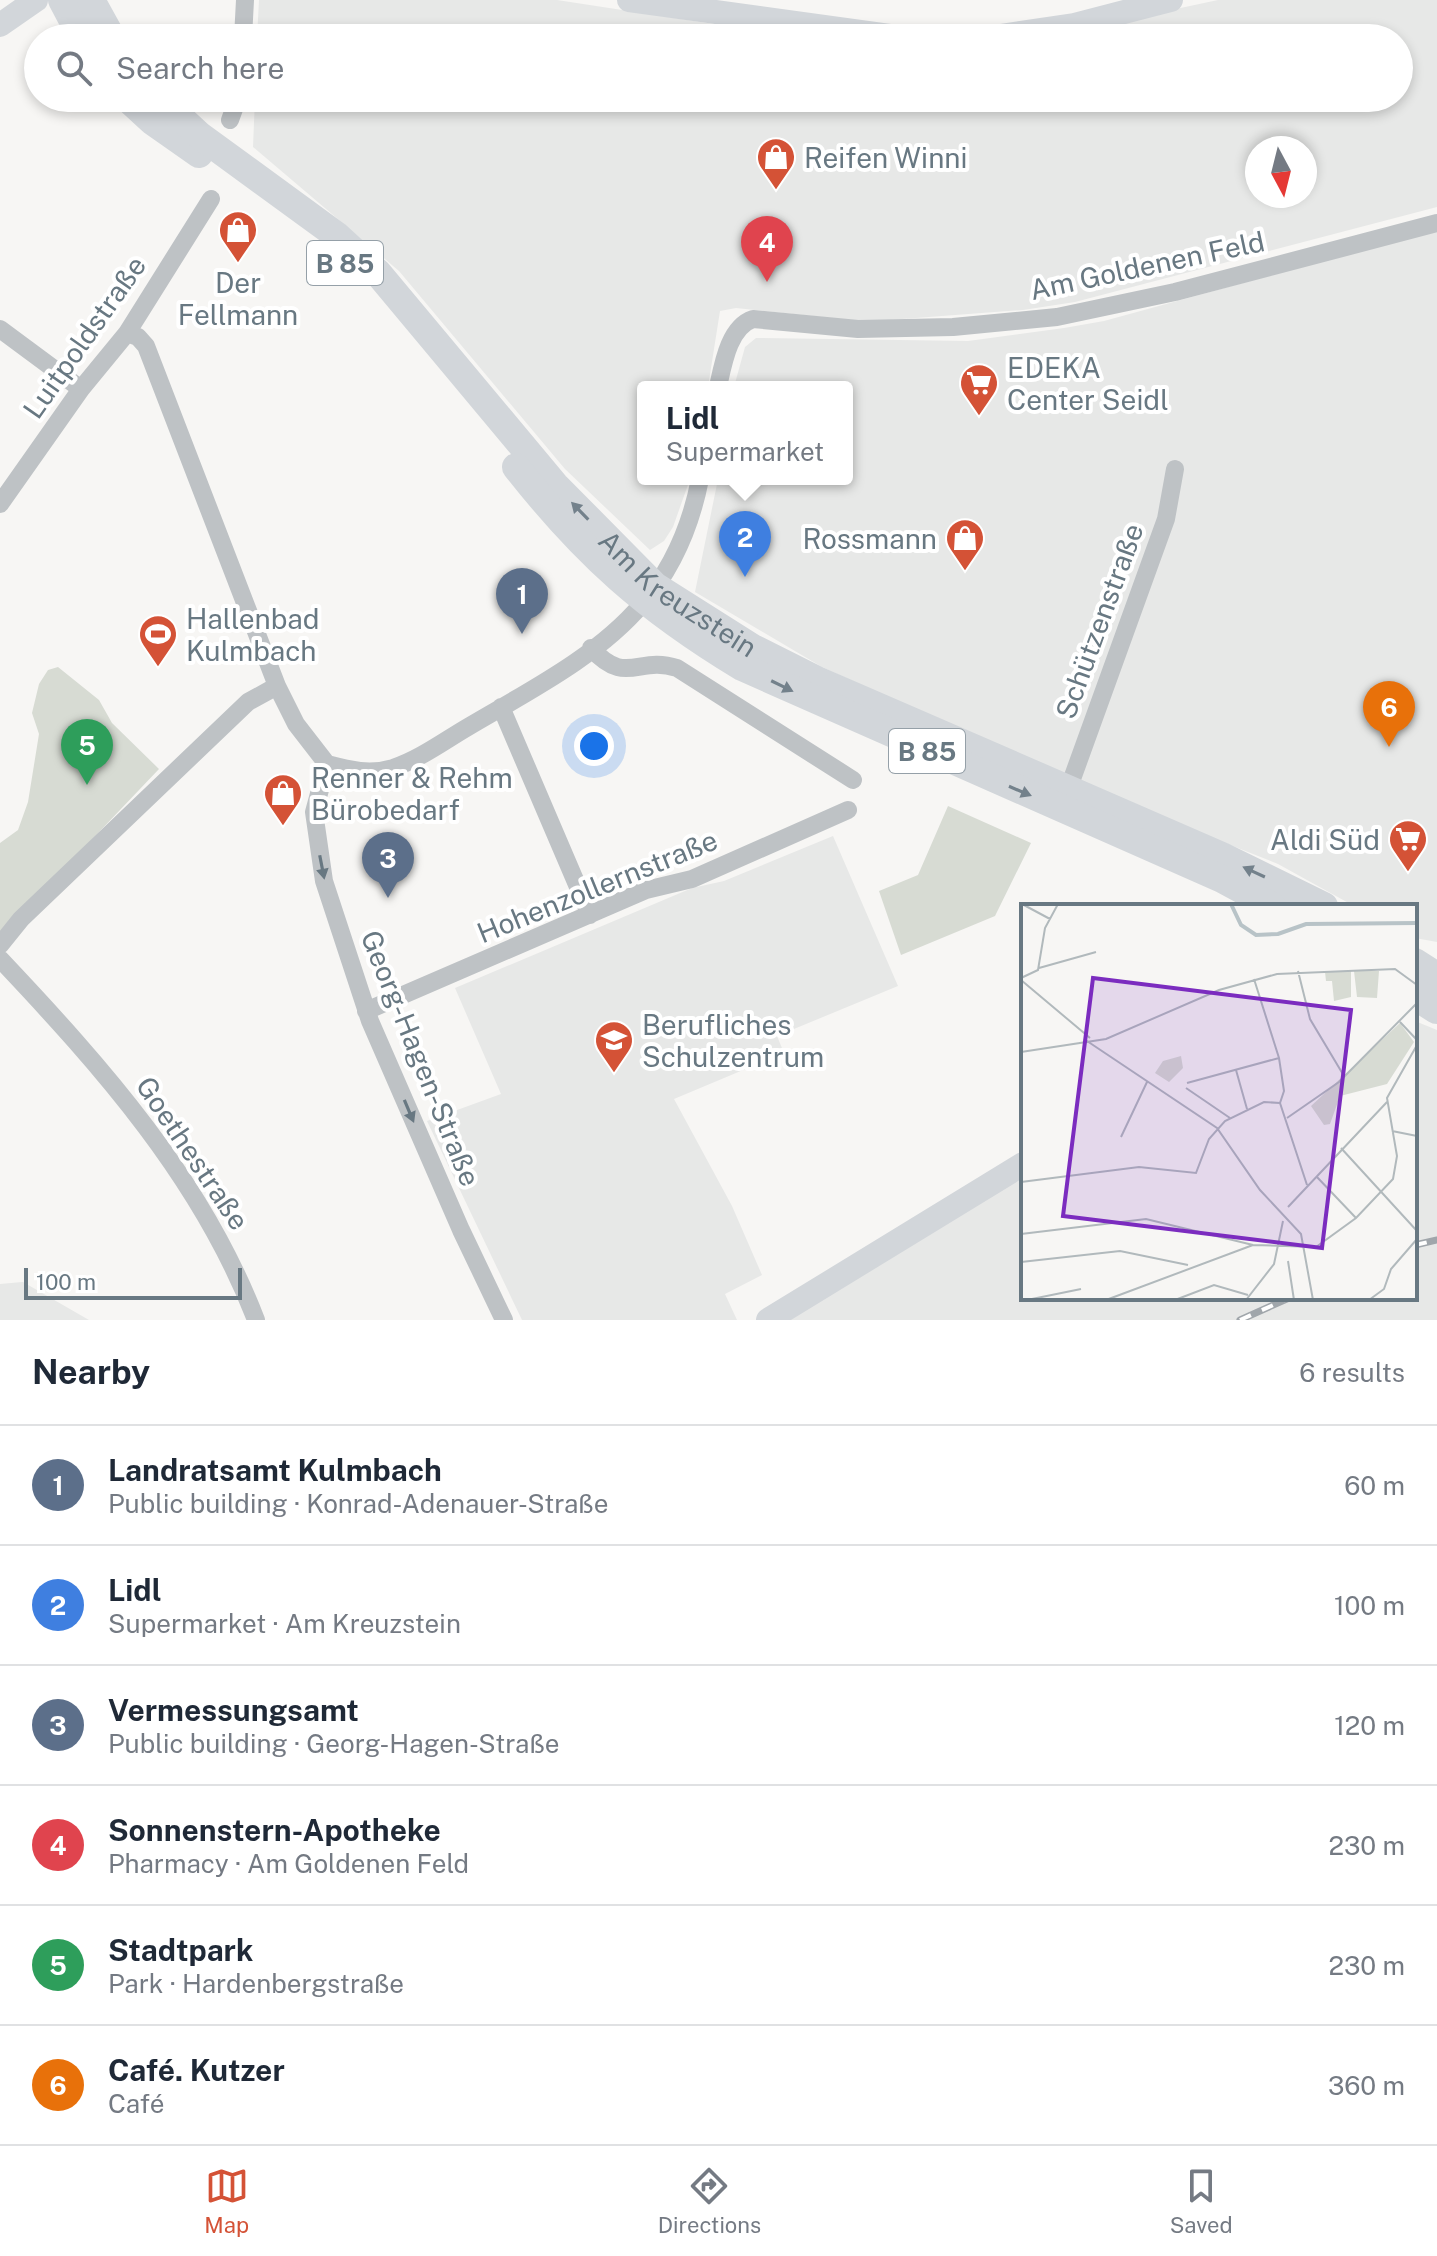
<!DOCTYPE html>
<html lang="en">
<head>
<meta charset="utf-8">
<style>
  :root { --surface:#fff; --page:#f6f6f7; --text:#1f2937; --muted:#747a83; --line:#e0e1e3; --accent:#d45236 }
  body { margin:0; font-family:"Public Sans",sans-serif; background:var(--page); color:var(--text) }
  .compass { position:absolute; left:1245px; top:136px; width:72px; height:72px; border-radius:50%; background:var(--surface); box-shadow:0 4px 12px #0003; rotate:173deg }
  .scale { position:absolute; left:24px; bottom:20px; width:218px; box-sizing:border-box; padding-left:8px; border:4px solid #687882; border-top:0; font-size:22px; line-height:28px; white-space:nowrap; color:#687882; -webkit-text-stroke:6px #fff; paint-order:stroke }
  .you { position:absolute; left:594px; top:746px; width:28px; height:28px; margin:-20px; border:6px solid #fff; border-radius:50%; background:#1a73e8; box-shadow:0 0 0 12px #1a73e833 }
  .badge { display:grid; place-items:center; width:52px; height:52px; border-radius:50%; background:var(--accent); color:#fff; font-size:26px; font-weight:700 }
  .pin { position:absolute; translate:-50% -66px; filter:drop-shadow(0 2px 4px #0008) }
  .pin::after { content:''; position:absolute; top:42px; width:28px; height:24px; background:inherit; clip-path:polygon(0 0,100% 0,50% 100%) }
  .popup { position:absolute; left:637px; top:381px; width:216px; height:104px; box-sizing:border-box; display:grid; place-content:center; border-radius:8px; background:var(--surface); filter:drop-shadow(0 2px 6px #0005); font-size:26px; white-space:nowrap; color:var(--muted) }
  .popup b { font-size:30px; color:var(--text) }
  .popup::after { content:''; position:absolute; left:50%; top:100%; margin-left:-16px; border:16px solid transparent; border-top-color:var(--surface) }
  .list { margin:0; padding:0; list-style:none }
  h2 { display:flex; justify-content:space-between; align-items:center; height:104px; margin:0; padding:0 32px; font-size:34px }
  h2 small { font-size:26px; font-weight:400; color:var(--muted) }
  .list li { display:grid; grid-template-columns:52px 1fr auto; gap:24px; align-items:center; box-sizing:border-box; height:120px; padding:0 32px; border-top:2px solid var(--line) }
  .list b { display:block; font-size:30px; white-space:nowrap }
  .list p { margin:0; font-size:26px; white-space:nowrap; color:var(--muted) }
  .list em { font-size:26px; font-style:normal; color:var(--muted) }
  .icon { flex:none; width:44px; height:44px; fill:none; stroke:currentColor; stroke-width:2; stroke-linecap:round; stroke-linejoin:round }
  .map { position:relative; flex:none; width:1437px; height:1320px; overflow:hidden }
  .search { position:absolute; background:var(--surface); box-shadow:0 4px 12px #0003; left:24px; right:24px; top:24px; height:88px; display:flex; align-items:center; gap:20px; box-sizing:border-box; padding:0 28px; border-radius:44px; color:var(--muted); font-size:30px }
  .sheet { height:824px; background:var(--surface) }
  nav { display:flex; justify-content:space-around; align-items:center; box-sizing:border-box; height:112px; border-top:2px solid var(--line); background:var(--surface); font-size:22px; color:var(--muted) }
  nav a { display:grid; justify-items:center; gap:4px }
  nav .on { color:var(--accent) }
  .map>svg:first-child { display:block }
  .built { fill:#e7e8e7; fill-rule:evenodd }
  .green { fill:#d7dbd3 }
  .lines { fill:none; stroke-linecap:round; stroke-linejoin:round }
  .street { stroke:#bec2c5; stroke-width:18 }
  .secondary { stroke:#d2d6da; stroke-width:24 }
  .primary { stroke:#d2d6da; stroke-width:28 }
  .highway { stroke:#d2d6da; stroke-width:32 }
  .rail-casing { stroke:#a0a6ab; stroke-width:7 }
  .rail { stroke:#fff; stroke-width:4; stroke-dasharray:12; stroke-linecap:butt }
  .oneway { fill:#73818b }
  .oneway2 { fill:#687882 }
  .labels { text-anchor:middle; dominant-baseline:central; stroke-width:8; stroke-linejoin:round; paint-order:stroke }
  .shield { fill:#fff; stroke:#95a0a8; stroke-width:2 }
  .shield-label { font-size:26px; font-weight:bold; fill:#687882 }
  .poi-label { font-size:28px; fill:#687882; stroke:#fff; text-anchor:start }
  .street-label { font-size:28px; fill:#687882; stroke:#fff }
  .inset-river { fill:none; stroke:#b8c3c7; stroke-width:4 }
  .inset-road { fill:none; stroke:#b1b9bc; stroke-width:2 }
  .view { fill:#7b2cbf; fill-opacity:0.15; stroke:#7b2cbf; stroke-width:4 }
  .inset-edge { fill:none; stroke:#687882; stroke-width:4 }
</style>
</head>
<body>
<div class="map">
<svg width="1437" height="1320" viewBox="0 0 1437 1320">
  <rect width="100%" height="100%" fill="#f7f6f4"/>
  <!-- built -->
  <path class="built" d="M259,0H557L804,38H257Z
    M1218,0H1437V207L1075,302L1023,310L889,320H852L736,308L720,311L708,387H643V479H690L673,527L664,541L650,550L565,469L399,271L253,147L255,98H1399V38H1040ZM1257,148H1305V196H1257Z
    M1437,230V942L1415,938V906H1354L1278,864L1099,793L822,667L695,592L718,479H847V387H734L745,347L756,338L968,341L1064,328L1104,321Z
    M833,836L898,986L777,1036L784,1053L674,1099L732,1206L762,1275L725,1294L737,1320H522L427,1121L501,1094L455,988L692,888L724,881Z
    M1415,1021L1437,1030V1320H790L1023,1172V1298H1415Z
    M22,1282H23L89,1320H0V1284Z"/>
  <!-- green -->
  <path class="green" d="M58,667L99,700L112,723L159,769L0,936V843L18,830L28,802L39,734L32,713L39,684L48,670Z
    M948,806L1031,843L995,916L901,955L879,891L918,875Z"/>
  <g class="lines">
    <!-- street -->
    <path class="street" d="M243,38L245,0
      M230,120L238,98
      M0,329L81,389
      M127,333L138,337L146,346L277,686L296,724L327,764
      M718,387C723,364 729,327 753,319L858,329L953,327L1057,317L1175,292L1437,223
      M0,504L81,389L127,333L211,199
      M591,648C626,687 638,655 677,668L853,780
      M501,707L590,915
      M327,764L314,812L324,881L370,1021L461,1230L504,1320
      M327,764C350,770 370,775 393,768C420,759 444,741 468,727C527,692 597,657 642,604C673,568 691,525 700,479
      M1068,790L1166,519L1175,469
      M0,945L21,919L248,702L277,686
      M0,959C102,1067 202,1179 256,1320
      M366,1011L646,890L692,879L848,810"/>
    <!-- secondary -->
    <path class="secondary" d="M629,0L904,38
      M0,25L36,0
      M987,38L1074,25L1171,0
      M768,1320L1023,1164"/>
    <!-- primary -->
    <g class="primary">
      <path d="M62,0L82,38"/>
      <path d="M91,0L112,38"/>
      <path d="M127,98L152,121L199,154"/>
      <path id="s1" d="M159,98L199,135L336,235L378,273L555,485L655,586L753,648L817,680L1222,856L1324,906"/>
      <path d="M516,467C585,555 646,609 742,667L1222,879L1272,906"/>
      <path d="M1415,962L1437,976"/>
    </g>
    <!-- highway -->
    <path class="highway" d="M1415,994L1437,1008"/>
    <!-- rail casing -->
    <g class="rail-casing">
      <path id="rail" d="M1415,1245L1437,1240
        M1240,1320L1289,1298"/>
    </g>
    <!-- rail -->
    <use href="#rail" class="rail"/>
  </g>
  <!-- one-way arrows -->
  <defs><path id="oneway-solid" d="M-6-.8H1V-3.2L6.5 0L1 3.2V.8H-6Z" transform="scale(2)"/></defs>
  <g class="oneway">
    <use href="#oneway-solid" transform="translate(580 511) rotate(-134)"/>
    <use href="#oneway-solid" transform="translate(782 686) rotate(26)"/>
    <use href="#oneway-solid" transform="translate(1020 791) rotate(23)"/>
    <use href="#oneway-solid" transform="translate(1254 872) rotate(-155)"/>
  </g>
  <g class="oneway2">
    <use href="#oneway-solid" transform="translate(322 867) rotate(79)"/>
    <use href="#oneway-solid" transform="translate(409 1111) rotate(67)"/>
  </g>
  <!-- icons -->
  <defs>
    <g id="shop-pin" transform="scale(2)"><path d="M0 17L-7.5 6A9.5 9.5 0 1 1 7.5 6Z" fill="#d45236" stroke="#fff"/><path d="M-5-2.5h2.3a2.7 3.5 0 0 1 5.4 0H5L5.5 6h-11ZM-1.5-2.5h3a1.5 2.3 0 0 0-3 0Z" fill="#fff"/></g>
    <g id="supermarket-pin" transform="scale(2)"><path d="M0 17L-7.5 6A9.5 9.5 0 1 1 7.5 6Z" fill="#d45236" stroke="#fff"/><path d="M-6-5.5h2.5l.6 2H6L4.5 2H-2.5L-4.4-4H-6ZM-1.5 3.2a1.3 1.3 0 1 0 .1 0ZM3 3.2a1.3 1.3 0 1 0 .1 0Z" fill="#fff"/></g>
    <g id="stadium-pin" transform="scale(2)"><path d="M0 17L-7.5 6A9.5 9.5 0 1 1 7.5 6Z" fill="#d45236" stroke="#fff"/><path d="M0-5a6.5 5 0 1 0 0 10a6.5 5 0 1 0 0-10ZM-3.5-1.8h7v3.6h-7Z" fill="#fff"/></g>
    <g id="school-pin" transform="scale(2)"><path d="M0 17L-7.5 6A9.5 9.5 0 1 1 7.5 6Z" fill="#d45236" stroke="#fff"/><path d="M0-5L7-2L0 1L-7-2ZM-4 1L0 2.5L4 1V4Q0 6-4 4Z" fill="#fff"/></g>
  </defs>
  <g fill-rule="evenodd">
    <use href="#shop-pin" x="776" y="157"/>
    <use href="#shop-pin" x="238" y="230"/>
    <use href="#supermarket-pin" x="979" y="383"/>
    <use href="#shop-pin" x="965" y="538"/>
    <use href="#stadium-pin" x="158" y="634"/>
    <use href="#shop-pin" x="283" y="793"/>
    <use href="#supermarket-pin" x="1408" y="839"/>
    <use href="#school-pin" x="614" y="1040"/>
  </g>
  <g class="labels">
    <!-- shield labels -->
    <g class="shield">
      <rect x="307" y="241" width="76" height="44" rx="6"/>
      <rect x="889" y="729" width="76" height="44" rx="6"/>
    </g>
    <g class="shield-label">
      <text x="345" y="263">B 85</text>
      <text x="927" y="751">B 85</text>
    </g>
    <!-- poi labels -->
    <g class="poi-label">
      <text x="804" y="157">Reifen Winni</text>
      <text x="238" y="282" text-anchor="middle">Der<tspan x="238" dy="32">Fellmann</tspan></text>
      <text x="1007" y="367">EDEKA<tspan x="1007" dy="32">Center Seidl</tspan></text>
      <text x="937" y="538" text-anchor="end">Rossmann</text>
      <text x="186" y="618">Hallenbad<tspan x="186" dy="32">Kulmbach</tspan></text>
      <text x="311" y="777">Renner &amp; Rehm<tspan x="311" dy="32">Bürobedarf</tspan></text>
      <text x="1380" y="839" text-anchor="end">Aldi Süd</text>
      <text x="642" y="1024">Berufliches<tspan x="642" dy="32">Schulzentrum</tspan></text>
    </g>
    <!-- street labels -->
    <g class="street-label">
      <text transform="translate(1147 265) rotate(-12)">Am Goldenen Feld</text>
      <text transform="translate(84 337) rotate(-55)">Luitpoldstraße</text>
      <text stroke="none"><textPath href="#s1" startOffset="722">Am Kreuzstein</textPath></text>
      <text transform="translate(1099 621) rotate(-70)">Schützenstraße</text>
      <text transform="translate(597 886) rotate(-22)">Hohenzollernstraße</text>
      <text transform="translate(421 1058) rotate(68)">Georg-Hagen-Straße</text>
      <text transform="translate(193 1153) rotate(56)">Goethestraße</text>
    </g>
  </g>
  <!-- overview -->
  <g transform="translate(1021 904)">
    <rect width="396" height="396" fill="#f7f6f4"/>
    <path d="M330,67V93L313,97L311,77H305L304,68ZM333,67H358L356,94L336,93ZM379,119L393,138L366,180L319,192L309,220L303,221L290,202ZM160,152L162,164L148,178L134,169L142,157Z" fill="#d7dbd3"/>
    <path class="inset-river" d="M210,0L220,21L235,31L257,30L285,20L396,19"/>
    <path class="inset-road" d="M1,0L29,15M18,64L75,48M277,67L289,115L323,172M0,74L17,66L24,24L37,0M233,75L258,154L263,187L259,199L286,281M0,76L69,134M379,118L396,136M63,135L196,224L239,286L280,330L292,396M0,148L85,135L198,86L256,70L374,65L396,81M215,166L226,205M166,179L258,154M165,184L209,214M266,214L318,178L396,99M371,227L396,232M100,233L126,178M320,244L396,327M295,272L335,314M0,278L118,263L175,269L188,235L204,217L243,198L259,199M267,303L366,198M0,330L125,315L232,341L295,343L335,314L372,275L376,252L366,194L396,141M267,357L273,396M0,358L99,347L167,361M6,396L60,385M85,396L232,341M154,396L193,381L227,391M225,396L253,360L262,317M348,396L363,385L370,365L396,335"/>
    <path class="view" d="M72,74L330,106L301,344L42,312Z"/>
    <rect width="396" height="396" class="inset-edge"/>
  </g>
</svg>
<svg class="compass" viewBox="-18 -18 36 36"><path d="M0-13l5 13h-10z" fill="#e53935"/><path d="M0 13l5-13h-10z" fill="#747a83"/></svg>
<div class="scale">100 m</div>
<div class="you"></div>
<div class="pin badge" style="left:522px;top:634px;background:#5c6f8a">1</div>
<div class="pin badge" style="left:745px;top:577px;background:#3f7fe0">2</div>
<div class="popup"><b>Lidl</b>Supermarket</div>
<div class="pin badge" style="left:388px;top:898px;background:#5c6f8a">3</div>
<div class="pin badge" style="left:767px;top:282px;background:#e0444e">4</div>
<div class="pin badge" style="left:87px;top:785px;background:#2e9e5b">5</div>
<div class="pin badge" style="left:1389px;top:747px;background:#e8710a">6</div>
<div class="search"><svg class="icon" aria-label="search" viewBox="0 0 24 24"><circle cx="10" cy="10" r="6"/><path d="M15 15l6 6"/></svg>Search here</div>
</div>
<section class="sheet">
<h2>Nearby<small>6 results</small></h2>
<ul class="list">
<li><span class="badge" style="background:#5c6f8a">1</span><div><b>Landratsamt Kulmbach</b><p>Public building · Konrad-Adenauer-Straße</p></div><em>60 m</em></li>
<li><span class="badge" style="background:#3f7fe0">2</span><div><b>Lidl</b><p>Supermarket · Am Kreuzstein</p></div><em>100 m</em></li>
<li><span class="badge" style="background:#5c6f8a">3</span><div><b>Vermessungsamt</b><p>Public building · Georg-Hagen-Straße</p></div><em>120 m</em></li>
<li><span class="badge" style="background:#e0444e">4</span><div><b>Sonnenstern-Apotheke</b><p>Pharmacy · Am Goldenen Feld</p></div><em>230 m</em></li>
<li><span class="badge" style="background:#2e9e5b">5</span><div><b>Stadtpark</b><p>Park · Hardenbergstraße</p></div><em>230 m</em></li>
<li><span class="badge" style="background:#e8710a">6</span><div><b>Café. Kutzer</b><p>Café</p></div><em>360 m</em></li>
</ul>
</section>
<nav>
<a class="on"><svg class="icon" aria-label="map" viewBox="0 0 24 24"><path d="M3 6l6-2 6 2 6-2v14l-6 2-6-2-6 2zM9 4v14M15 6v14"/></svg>Map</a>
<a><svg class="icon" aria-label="directions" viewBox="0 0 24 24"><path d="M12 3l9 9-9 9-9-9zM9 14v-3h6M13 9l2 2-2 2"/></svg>Directions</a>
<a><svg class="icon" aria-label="saved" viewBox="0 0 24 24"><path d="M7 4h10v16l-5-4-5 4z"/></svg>Saved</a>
</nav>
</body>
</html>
